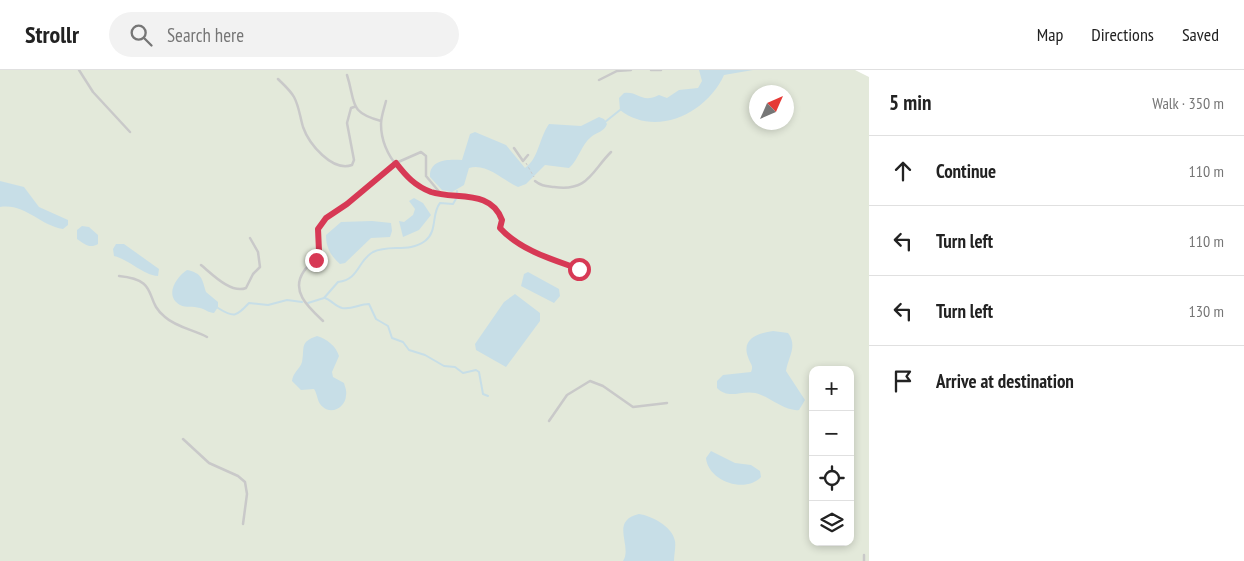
<!DOCTYPE html>
<html lang="en">
<head>
<meta charset="utf-8">
<style>
  :root { --surface:#fff; --page:#f2f2f2; --text:#222; --muted:#767676; --line:#e0e0e0 }
  body { margin:0; font-family:"PT Sans Narrow",sans-serif; background:var(--page); color:var(--text) }
  .controls { position:absolute; right:15px; bottom:15px; display:grid; overflow:hidden; border-radius:10px; box-shadow:0 2px 8px #0003 }
  .controls button { width:45px; height:45px; display:grid; place-items:center; padding:0; border:0; border-bottom:1px solid var(--line); background:var(--surface); color:var(--text); font:25px sans-serif }
  .compass { position:absolute; left:749px; top:15px; width:45px; height:45px; border-radius:50%; background:var(--surface); box-shadow:0 2px 8px #0003; rotate:45deg }
  .stop { position:absolute; width:15px; height:15px; margin:-11px; border:4px solid #d73955; border-radius:50%; background:#fff }
  .stop.end { background:#d73955; border-color:#fff; box-shadow:0 1px 5px #0008 }
  .list { margin:0; padding:0; list-style:none }
  h2 { display:flex; justify-content:space-between; align-items:center; height:65px; margin:0; padding:0 20px; font-size:21px }
  h2 small { font-size:16px; font-weight:400; color:var(--muted) }
  .list li { display:grid; grid-template-columns:32px 1fr auto; gap:15px; align-items:center; box-sizing:border-box; height:70px; padding:0 20px; border-top:1px solid var(--line) }
  .list b { display:block; font-size:19px; white-space:nowrap }
  .list em { font-size:16px; font-style:normal; color:var(--muted) }
  .icon { flex:none; width:28px; height:28px; fill:none; stroke:currentColor; stroke-width:2; stroke-linecap:round; stroke-linejoin:round }
  .map { position:relative; flex:none; width:869px; height:491px; overflow:hidden }
  header { display:flex; align-items:center; gap:30px; box-sizing:border-box; height:70px; padding:0 25px; background:var(--surface); border-bottom:1px solid var(--line) }
  header strong { font-size:24px }
  nav { display:flex; gap:28px; margin-inline-start:auto; font-size:18px }
  .search { width:350px; height:45px; background:var(--page); display:flex; align-items:center; gap:12px; box-sizing:border-box; padding:0 18px; border-radius:28px; color:var(--muted); font-size:19px }
  main { display:flex }
  aside { flex:1; background:var(--surface) }
  .map>svg:first-child { display:block }
  .green { fill:#e3e9da; fill-rule:evenodd }
  .water { fill:#c7dee7 }
  .lines { fill:none; stroke-linecap:round; stroke-linejoin:round }
  .stream { stroke:#c7dee7; stroke-width:2 }
  .path { stroke:#c9c9c9; stroke-width:1; stroke-dasharray:2.5 2.5; stroke-linecap:butt }
  .lane { stroke:#c9c9c9; stroke-width:2.5 }
  .route { stroke:#d73955; stroke-width:6 }
</style>
</head>
<body>
<header>
<strong>Strollr</strong>
<div class="search"><svg class="icon" aria-label="search" viewBox="0 0 24 24"><circle cx="10" cy="10" r="6"/><path d="M15 15l6 6"/></svg>Search here</div>
<nav><a>Map</a><a>Directions</a><a>Saved</a></nav>
</header>
<main>
<div class="map">
<svg width="869" height="491" viewBox="0 0 869 491">
  <rect width="100%" height="100%" fill="#fff"/>
  <!-- green -->
  <path class="green" d="M0,0H855L869,7V491H0ZM756,22H786V52H756ZM813,300H850V472H813Z"/>
  <!-- water -->
  <path class="water" d="M699,0H753L724,5C707,43 656,68 620,40L619,28L624,23C639,21 641,34 659,25L667,28L679,20L698,18L702,11Z
    M599,47L604,49L607,54C604,62 597,62 591,67C581,75 579,89 569,98L545,95L526,114L518,117C502,110 487,93 469,98L464,115L452,122L442,120L430,107C429,89 449,89 462,90L470,64L475,62L506,75L525,98C539,88 539,68 549,54L581,56Z
    M0,111L24,117L39,137L68,150V155L63,159C39,155 25,133 0,137Z
    M414,128L423,133L431,145L419,160L403,167L399,151L404,152L413,145L415,139L409,131Z
    M372,151L391,153L392,161L390,167L371,168L345,193L340,194C330,185 326,177 326,165L341,152Z
    M82,156L89,157L98,165V174C90,179 84,174 77,169V160Z
    M116,174H124L159,199L158,206C143,205 130,190 114,186L113,179Z
    M187,200C202,203 202,209 206,222L218,232V237L214,243C209,243 205,239 200,238C193,236 186,238 180,235C164,226 176,207 187,200Z
    M528,202L559,219L560,226L554,233L521,216L524,204Z
    M515,224L540,243V251L506,297L476,280L475,274L504,232Z
    M773,261L788,263C798,276 788,287 786,301L805,330L799,340C785,342 769,326 755,323C741,320 729,330 717,318V311L723,305L751,302C754,295 750,294 748,287C741,268 759,263 773,261Z
    M317,266C327,269 336,276 339,286L332,302L333,307L344,313C345,317 347,321 346,325C346,337 332,345 323,337C317,333 318,325 314,319L301,320L292,311C293,302 300,299 302,292C305,278 299,272 317,266Z
    M711,381L735,393L751,395L760,401L761,407C745,424 708,411 706,388Z
    M639,444C652,446 672,456 675,471C676,477 674,485 674,491H623C633,476 609,451 639,444Z"/>
  <g class="lines">
    <!-- stream -->
    <path class="stream" d="M605,52L620,40
      M457,123V121
      M325,228C331,230 335,236 342,238C352,240 359,234 369,234L376,249L388,256L392,268L403,272L409,280L425,285L444,296L455,297L463,303L476,300L479,302L483,324L488,326
      M308,233L324,228L338,212C360,209 357,191 373,182C389,174 409,183 425,171C438,161 431,144 440,133L453,134L457,127
      M218,238C234,248 236,247 249,233L268,235L287,230L302,232"/>
    <!-- path -->
    <path class="path" d="M526,93L534,107"/>
    <!-- lane -->
    <path class="lane" d="M79,0L93,22L130,62
      M651,0H661
      M347,5C356,33 348,42 381,51
      M278,9C283,14 290,20 294,27C299,36 300,47 303,57C309,74 332,102 352,95L354,90L347,53L351,38L354,37
      M599,10L617,1L631,0
      M386,31C384,39 381,47 381,54C381,86 409,117 440,124
      M514,78L523,91L528,85
      M535,111C541,116 546,116 554,117C588,122 591,102 611,82
      M201,195C212,204 231,224 246,218L253,204L260,197L258,182L250,168
      M119,206C161,210 143,230 165,247C176,257 194,260 207,267
      M323,251C308,237 290,221 304,201C308,195 314,192 318,186L317,165L322,153L396,93L421,82L426,86V106L441,124C463,126 493,125 502,150L500,158C520,180 551,189 579,199
      M549,351L567,325L590,311L603,316L633,337L667,333
      M183,369L209,393L238,406L245,412L247,424L243,454
      M864,485V491"/>
  </g>
  <g class="lines">
    <!-- route -->
    <path class="route" d="M316,190L319,181L318,159L326,148L347,134L396,93C406,106 415,116 431,122C456,130 491,119 502,150L500,158C520,180 551,189 579,199"/>
  </g>
</svg>
<div class="controls">
<button>+</button>
<button>−</button>
<button><svg class="icon" aria-label="locate" viewBox="0 0 24 24"><circle cx="12" cy="12" r="6"/><path d="M12 2v4M12 18v4M2 12h4M18 12h4"/></svg></button>
<button><svg class="icon" aria-label="layers" viewBox="0 0 24 24"><path d="M12 4l9 5-9 5-9-5zM3 14l9 5 9-5"/></svg></button>
</div>
<svg class="compass" viewBox="-18 -18 36 36"><path d="M0-13l5 13h-10z" fill="#e53935"/><path d="M0 13l5-13h-10z" fill="#767676"/></svg>
<div class="stop" style="left:579px;top:199px"></div>
<div class="stop end" style="left:316px;top:190px"></div>
</div>
<aside>
<h2>5 min<small>Walk · 350 m</small></h2>
<ul class="list">
<li><svg class="icon" aria-label="ahead" viewBox="0 0 24 24"><path d="M12 20V5M6 11l6-6 6 6"/></svg><div><b>Continue</b></div><em>110 m</em></li>
<li><svg class="icon" aria-label="left" viewBox="0 0 24 24"><path d="M17 20v-9H6M10 6l-5 5 5 5"/></svg><div><b>Turn left</b></div><em>110 m</em></li>
<li><svg class="icon" aria-label="left" viewBox="0 0 24 24"><path d="M17 20v-9H6M10 6l-5 5 5 5"/></svg><div><b>Turn left</b></div><em>130 m</em></li>
<li><svg class="icon" aria-label="arrive" viewBox="0 0 24 24"><path d="M6 21V4h12l-3 4 3 4H6"/></svg><div><b>Arrive at destination</b></div></li>
</ul>
</aside>
</main>
</body>
</html>
